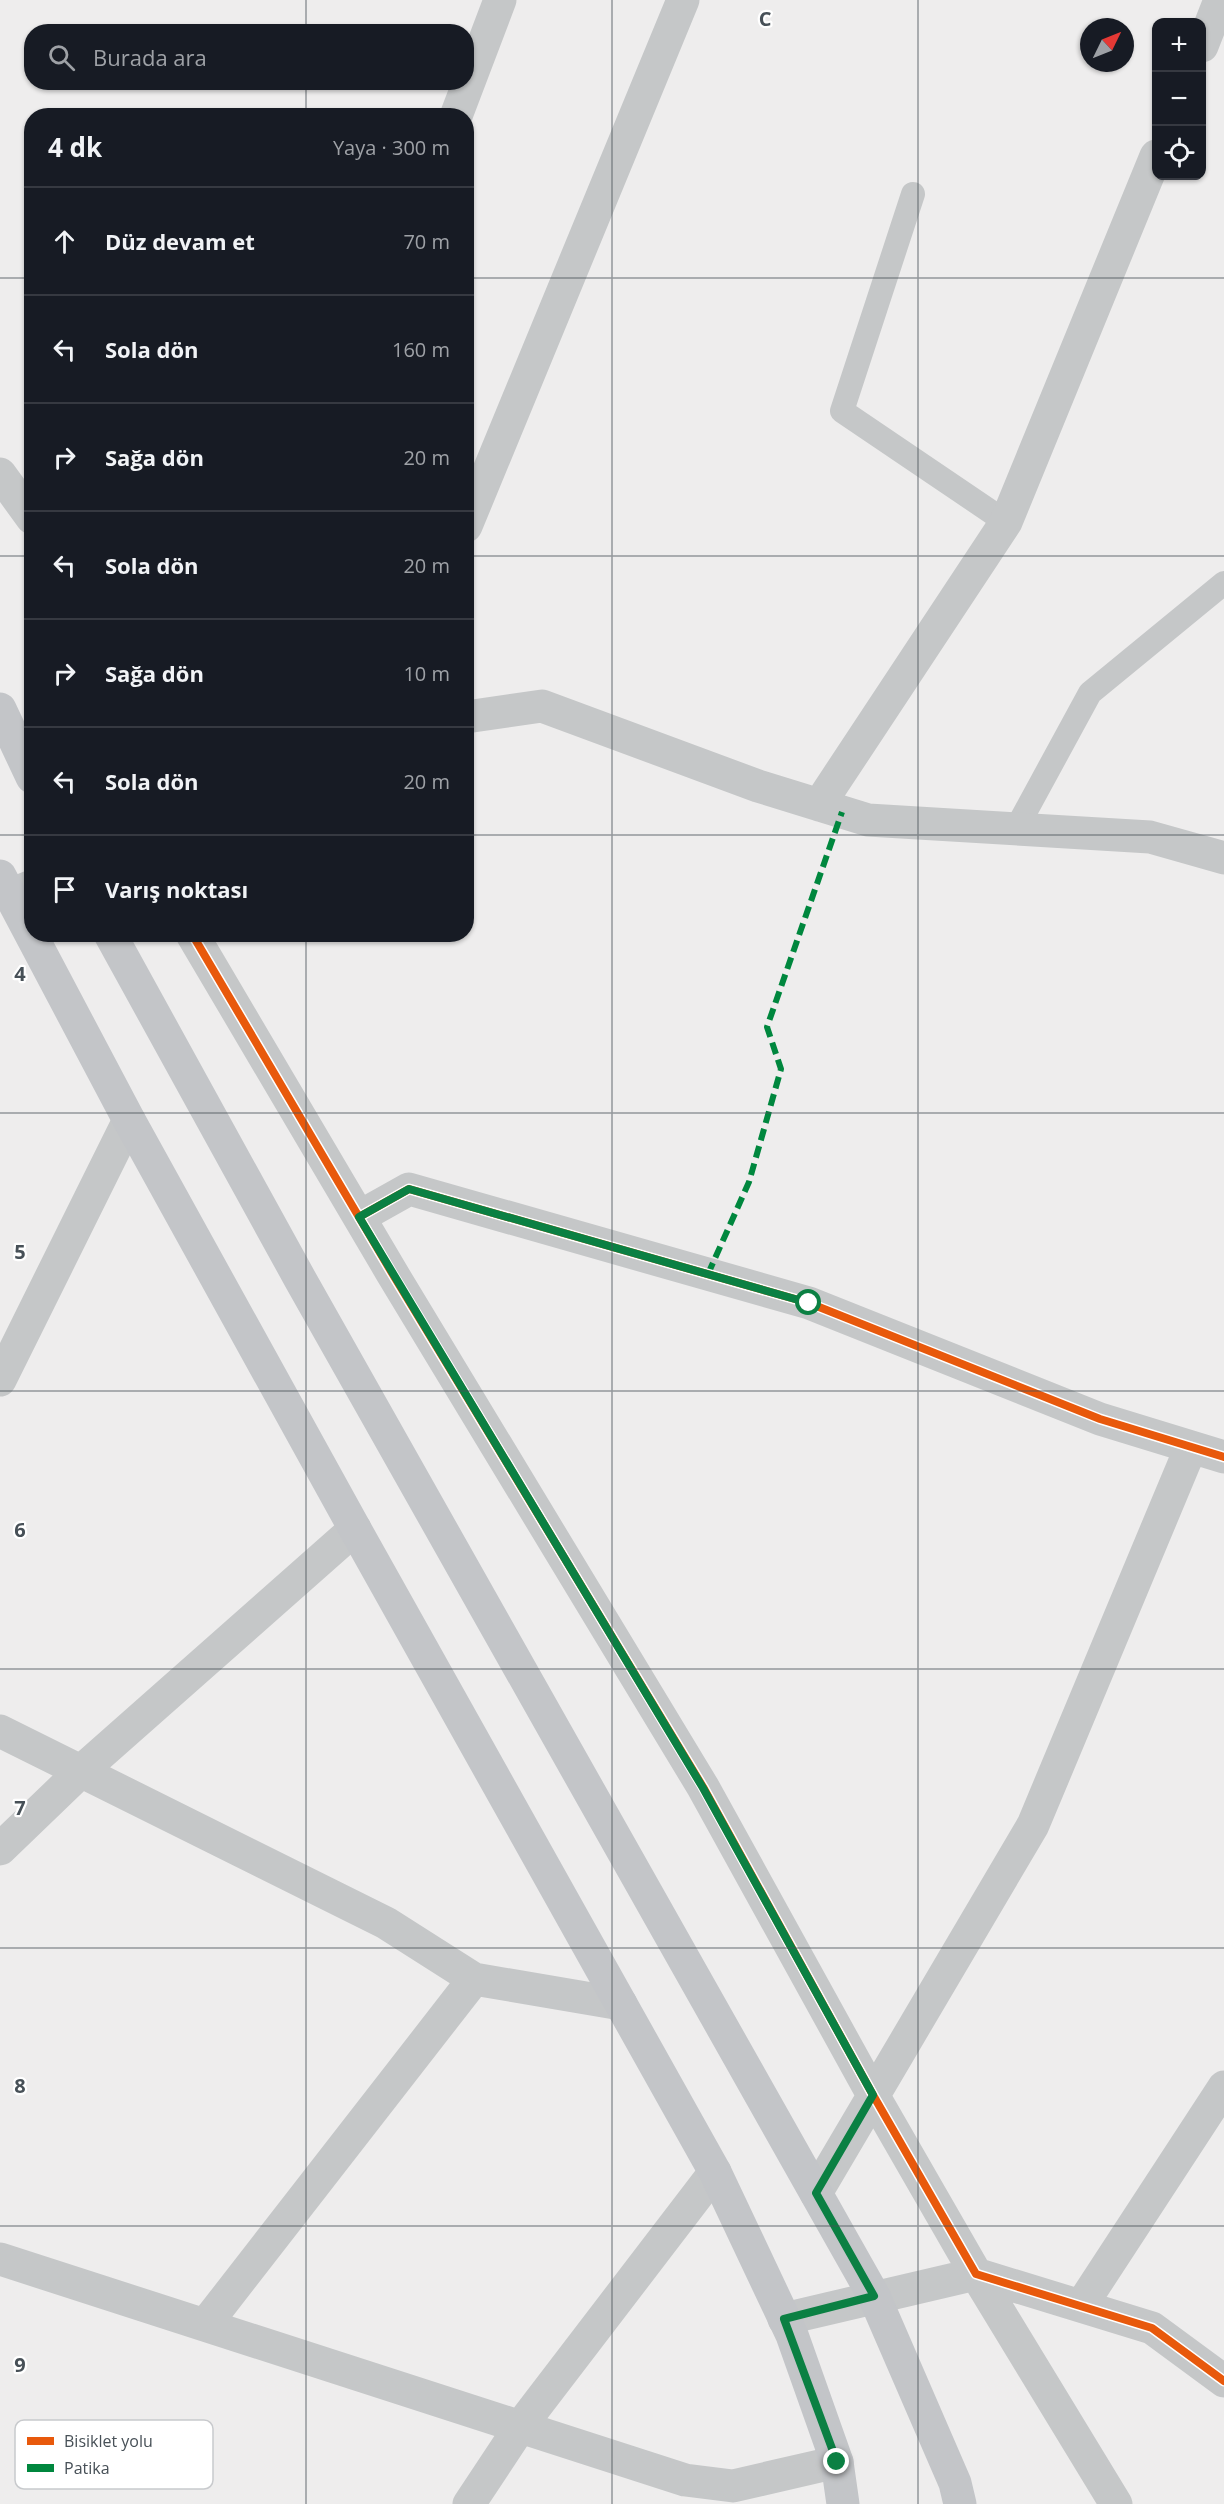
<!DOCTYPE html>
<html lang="tr">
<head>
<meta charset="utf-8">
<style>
  :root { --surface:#171b24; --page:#20242c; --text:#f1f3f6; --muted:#9ea1a6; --line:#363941 }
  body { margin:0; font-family:"Open Sans",sans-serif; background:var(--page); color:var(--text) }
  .controls { position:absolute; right:18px; top:18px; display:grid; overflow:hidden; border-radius:12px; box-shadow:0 2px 4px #0004 }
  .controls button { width:54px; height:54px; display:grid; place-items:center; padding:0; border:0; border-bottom:2px solid var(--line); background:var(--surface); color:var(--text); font:30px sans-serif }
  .compass { position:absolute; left:1080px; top:18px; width:54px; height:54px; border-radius:50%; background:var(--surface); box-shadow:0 2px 4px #0004; rotate:47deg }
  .stop { position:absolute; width:18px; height:18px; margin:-14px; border:4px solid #0b8043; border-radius:50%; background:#fff }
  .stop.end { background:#0b8043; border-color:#fff; box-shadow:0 2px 6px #0008 }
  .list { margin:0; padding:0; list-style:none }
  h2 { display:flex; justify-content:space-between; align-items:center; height:78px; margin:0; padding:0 24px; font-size:26px }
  h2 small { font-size:20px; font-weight:400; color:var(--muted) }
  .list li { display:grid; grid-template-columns:39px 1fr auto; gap:18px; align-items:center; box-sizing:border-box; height:108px; padding:0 24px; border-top:2px solid var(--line) }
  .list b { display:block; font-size:22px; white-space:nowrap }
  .list em { font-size:20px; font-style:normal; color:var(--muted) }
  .icon { flex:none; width:33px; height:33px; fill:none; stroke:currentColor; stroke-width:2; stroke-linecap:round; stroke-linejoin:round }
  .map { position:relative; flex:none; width:1224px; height:2504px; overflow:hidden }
  .search { position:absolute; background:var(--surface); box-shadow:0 2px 4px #0004; left:24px; top:24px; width:450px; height:66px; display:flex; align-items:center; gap:15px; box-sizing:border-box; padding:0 21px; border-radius:24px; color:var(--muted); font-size:22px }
  .panel { position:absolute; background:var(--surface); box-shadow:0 2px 4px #0004; left:24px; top:108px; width:450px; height:834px; border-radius:24px }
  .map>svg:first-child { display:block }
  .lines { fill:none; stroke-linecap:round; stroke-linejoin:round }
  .service { stroke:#c5c7c8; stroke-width:24 }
  .minor { stroke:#c5c7c8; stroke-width:33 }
  .primary { stroke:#c3c5c8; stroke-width:33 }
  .quiet { stroke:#00873e; stroke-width:6; stroke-dasharray:12 6; stroke-linecap:butt }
  .cycleway-casing { stroke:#fff; stroke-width:11 }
  .cycleway { stroke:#e8590c; stroke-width:8 }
  .route { stroke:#0b8043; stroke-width:8 }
  .grid { fill:none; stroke:#475057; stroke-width:1.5; stroke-opacity:0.55 }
  .key { fill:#fff; stroke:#c8cacd; stroke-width:1.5 }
  .key-label { font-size:16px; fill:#475057 }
  .grid-label { font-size:20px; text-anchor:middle; font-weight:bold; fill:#475057; stroke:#fff; stroke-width:4.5; stroke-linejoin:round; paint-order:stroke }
</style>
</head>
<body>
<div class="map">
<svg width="1224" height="2504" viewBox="0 0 1224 2504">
  <rect width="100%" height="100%" fill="#eeeded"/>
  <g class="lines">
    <!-- service -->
    <path class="service" d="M913,194L842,411L1006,522
      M1016,829L1090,693L1224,583"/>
    <!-- minor -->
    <path class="minor" d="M1202,46L1220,0
      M456,116L500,0
      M0,474L32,518
      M466,526L683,0
      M466,717L542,706L758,786L868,820L1150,837L1224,858
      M819,805L1006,522L1156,156
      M10,895L32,886
      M192,934L392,1273L703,1787L873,2095L976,2274L1152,2328L1224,2381
      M359,1217L409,1189L809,1303L1100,1419L1224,1457
      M0,1380L129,1120
      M0,1731L386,1923L474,1979L621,2004
      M0,1849L80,1772L355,1529
      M816,2193L1033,1825L1191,1447
      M0,2259L685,2480L733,2486L837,2462
      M1081,2306L1224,2087
      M784,2319L976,2274L1116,2504
      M205,2325L474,1979
      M469,2504L520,2427L715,2172"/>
    <!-- primary -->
    <path class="primary" d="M0,709L32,777
      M0,876L129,1120L355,1529L715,2172L792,2335L837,2462L843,2504
      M110,934L300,1279L874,2296L955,2483L960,2504"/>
    <!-- quiet -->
    <path class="quiet" d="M708,1274L749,1182L781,1069L767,1027L842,812"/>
    <!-- cycleway casing -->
    <g class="cycleway-casing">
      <path id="cycleway" d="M192,934L392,1273L703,1787L873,2095L976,2274L1152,2328L1224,2381
        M359,1217L409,1189L809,1303L1100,1419L1224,1457"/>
    </g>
    <!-- cycleway -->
    <use href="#cycleway" class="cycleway"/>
  </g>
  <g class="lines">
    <!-- route -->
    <path class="route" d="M809,1303L409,1189L359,1217L703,1788L873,2095L816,2193L874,2296L784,2319L837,2462"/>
  </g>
  <!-- grid -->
  <path class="grid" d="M306,0V32M612,0V2504M918,0V2504M306,82V116M0,278H32M466,278H1224M0,556H32M466,556H1224M0,835H32M466,835H1224M306,934V2504M0,1113H1224M0,1391H1224M0,1669H1224M0,1948H1224M0,2226H1224"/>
  <!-- legend -->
  <rect x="15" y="2420" width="198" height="69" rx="9" class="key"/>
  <rect x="27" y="2437" width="27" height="8" fill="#e8590c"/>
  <rect x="27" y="2464" width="27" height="8" fill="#00873e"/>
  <g class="key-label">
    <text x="64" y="2447">Bisiklet yolu</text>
    <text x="64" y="2474">Patika</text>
  </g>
  <g class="grid-label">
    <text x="765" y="26">C</text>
    <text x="20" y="981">4</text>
    <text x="20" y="1259">5</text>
    <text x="20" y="1537">6</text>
    <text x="20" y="1815">7</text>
    <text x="20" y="2093">8</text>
    <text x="20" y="2372">9</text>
  </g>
</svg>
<div class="controls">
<button>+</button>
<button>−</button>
<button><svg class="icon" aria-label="locate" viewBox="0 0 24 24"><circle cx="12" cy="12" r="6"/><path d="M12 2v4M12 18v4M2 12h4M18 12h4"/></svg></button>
</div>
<svg class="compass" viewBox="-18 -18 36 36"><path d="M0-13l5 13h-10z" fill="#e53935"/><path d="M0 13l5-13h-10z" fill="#9ea1a6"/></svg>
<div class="stop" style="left:809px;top:1303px"></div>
<div class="stop end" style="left:837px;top:2462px"></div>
<div class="search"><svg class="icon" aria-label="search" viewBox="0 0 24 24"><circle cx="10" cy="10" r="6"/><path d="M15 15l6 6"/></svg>Burada ara</div>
<section class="panel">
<h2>4 dk<small>Yaya · 300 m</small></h2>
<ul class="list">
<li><svg class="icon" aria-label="ahead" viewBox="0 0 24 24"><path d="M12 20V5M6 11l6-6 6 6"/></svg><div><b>Düz devam et</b></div><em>70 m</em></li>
<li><svg class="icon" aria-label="left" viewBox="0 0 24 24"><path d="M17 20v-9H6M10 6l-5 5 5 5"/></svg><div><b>Sola dön</b></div><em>160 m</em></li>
<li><svg class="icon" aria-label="right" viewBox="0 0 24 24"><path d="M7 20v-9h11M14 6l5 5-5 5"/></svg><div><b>Sağa dön</b></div><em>20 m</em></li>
<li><svg class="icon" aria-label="left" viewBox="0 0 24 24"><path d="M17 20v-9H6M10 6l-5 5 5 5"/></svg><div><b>Sola dön</b></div><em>20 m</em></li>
<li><svg class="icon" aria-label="right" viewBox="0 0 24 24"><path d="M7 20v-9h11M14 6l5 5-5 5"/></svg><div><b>Sağa dön</b></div><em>10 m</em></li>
<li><svg class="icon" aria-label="left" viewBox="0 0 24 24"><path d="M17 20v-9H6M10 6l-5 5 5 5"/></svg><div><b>Sola dön</b></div><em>20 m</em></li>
<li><svg class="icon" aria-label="arrive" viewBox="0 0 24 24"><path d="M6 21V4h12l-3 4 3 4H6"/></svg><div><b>Varış noktası</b></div></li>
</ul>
</section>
</div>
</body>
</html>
